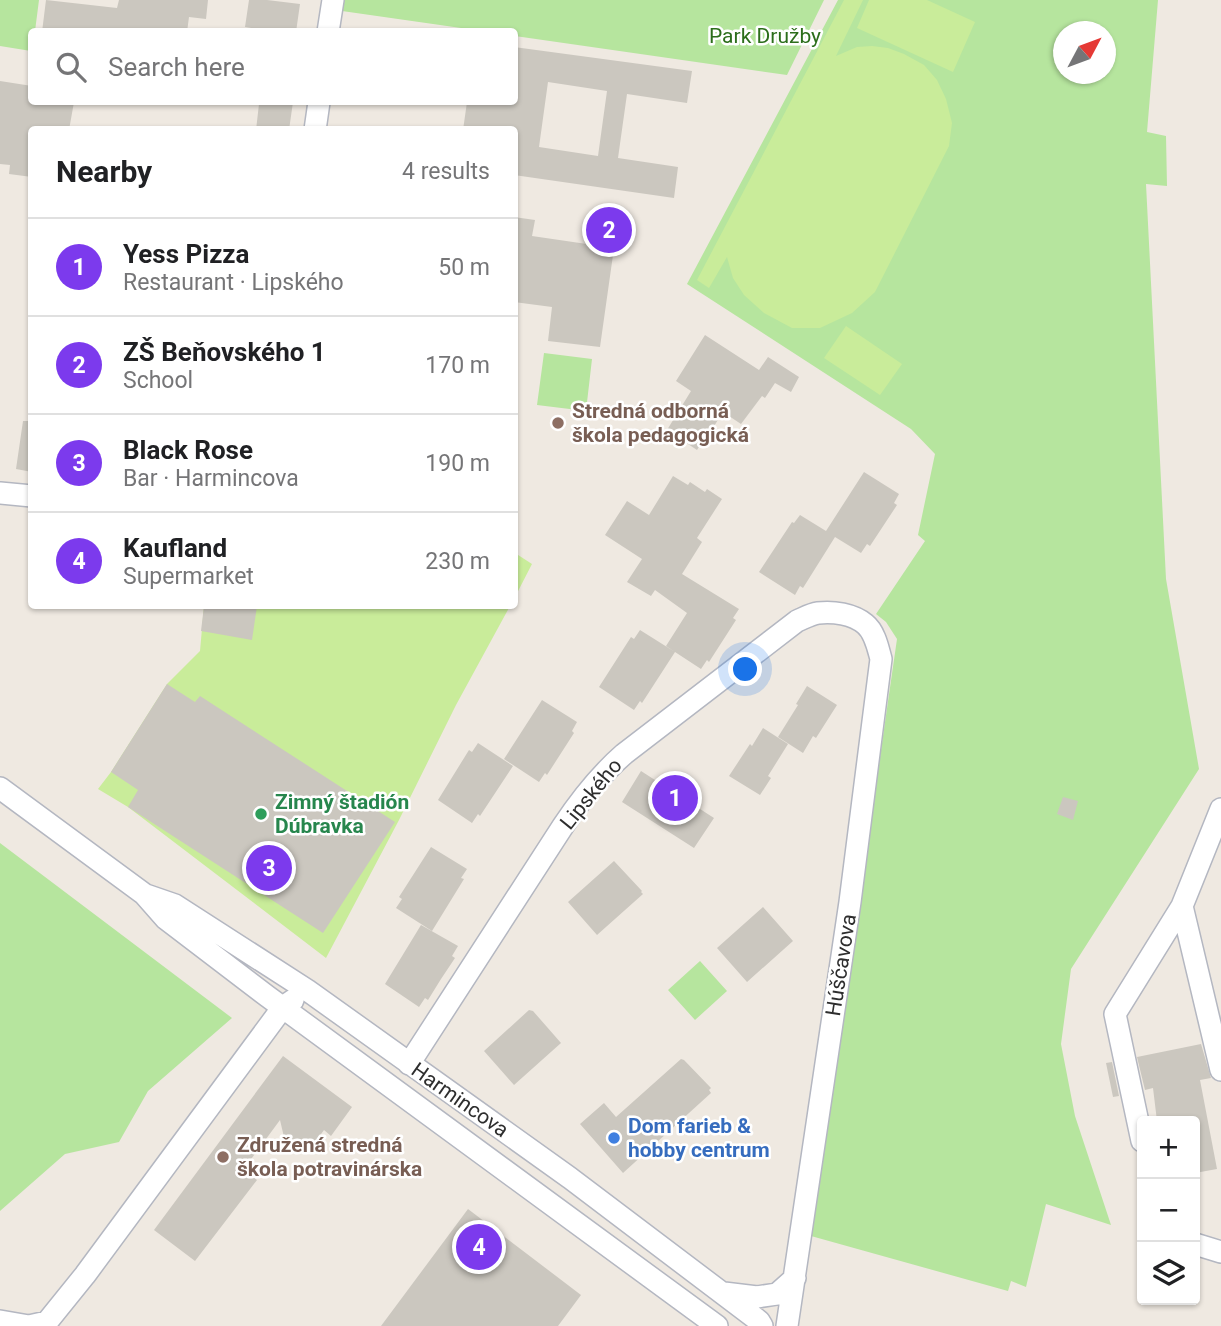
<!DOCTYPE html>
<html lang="en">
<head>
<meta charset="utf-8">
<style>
  :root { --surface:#fff; --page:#f6f6f6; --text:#202124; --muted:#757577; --line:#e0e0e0; --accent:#7c3aed }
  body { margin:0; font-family:Roboto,sans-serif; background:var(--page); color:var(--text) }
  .controls { position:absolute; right:21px; bottom:21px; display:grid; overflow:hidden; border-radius:7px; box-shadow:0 2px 5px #0004 }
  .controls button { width:63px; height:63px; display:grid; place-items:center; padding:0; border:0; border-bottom:2px solid var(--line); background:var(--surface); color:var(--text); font:35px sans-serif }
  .compass { position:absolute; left:1053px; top:21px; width:63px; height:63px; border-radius:50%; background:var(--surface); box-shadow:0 2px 5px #0004; rotate:49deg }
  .you { position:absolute; left:746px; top:670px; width:24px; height:24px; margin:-18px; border:5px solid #fff; border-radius:50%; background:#1a73e8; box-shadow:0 0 0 10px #1a73e833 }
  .badge { display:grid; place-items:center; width:46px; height:46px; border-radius:50%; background:var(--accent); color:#fff; font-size:23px; font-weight:700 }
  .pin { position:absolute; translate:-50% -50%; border:4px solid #fff; box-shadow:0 2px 7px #0006 }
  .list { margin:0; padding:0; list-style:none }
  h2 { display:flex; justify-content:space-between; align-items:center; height:91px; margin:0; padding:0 28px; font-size:30px }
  h2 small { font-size:23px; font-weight:400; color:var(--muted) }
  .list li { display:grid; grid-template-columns:46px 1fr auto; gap:21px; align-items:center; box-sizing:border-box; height:98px; padding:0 28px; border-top:2px solid var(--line) }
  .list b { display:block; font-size:26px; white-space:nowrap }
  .list p { margin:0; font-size:23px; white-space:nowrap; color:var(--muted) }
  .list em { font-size:23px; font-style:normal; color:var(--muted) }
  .icon { flex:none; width:38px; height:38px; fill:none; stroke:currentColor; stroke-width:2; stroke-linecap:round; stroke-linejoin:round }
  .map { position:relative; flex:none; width:1221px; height:1326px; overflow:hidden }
  .search { position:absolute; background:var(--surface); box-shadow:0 2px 5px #0004; left:28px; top:28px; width:490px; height:77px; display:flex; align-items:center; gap:18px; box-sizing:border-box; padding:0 24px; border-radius:7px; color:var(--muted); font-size:26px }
  .panel { position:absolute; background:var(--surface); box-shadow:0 2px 5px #0004; left:28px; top:126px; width:490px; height:483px; border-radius:7px }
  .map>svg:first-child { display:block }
  .green { fill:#b6e59e; fill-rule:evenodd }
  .pitch { fill:#c9ec9a }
  .building { fill:#cbc7bf; fill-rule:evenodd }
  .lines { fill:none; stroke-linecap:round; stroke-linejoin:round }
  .minor-casing { stroke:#b4b7c1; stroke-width:24 }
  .minor { stroke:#fff; stroke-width:21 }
  .education-dot { fill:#8d6e63; stroke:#fff; stroke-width:2.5 }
  .leisure-dot { fill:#2e9e5b; stroke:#fff; stroke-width:2.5 }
  .shop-dot { fill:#3f7fe0; stroke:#fff; stroke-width:2.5 }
  .labels { text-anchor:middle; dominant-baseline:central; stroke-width:5; stroke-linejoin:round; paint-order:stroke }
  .park-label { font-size:21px; fill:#2c6e1b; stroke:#fff }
  .education-label { font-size:21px; font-weight:bold; fill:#785e54; stroke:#fff; text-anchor:start }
  .street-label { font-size:21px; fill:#2e2e2e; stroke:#fff }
  .leisure-label { font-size:21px; font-weight:bold; fill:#27864d; stroke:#fff; text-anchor:start }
  .shop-label { font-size:21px; font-weight:bold; fill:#366cbe; stroke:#fff; text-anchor:start }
</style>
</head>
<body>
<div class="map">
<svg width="1221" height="1326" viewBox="0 0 1221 1326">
  <rect width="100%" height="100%" fill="#efe9e1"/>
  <!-- green -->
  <path class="green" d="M0,0H39L35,31L32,32L31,51L0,46Z
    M344,0H824L787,75L515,36L514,32L482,31L342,11Z
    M838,0H1158L1147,132L1166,136L1167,186L1146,184L1166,579L1199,769L1071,969L1061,1044L1075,1116L1111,1225L1046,1204L1026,1287L1011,1281L1008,1291L811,1236L897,639L886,622L876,614L925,541L918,535L935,454L911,429L687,284ZM1064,32H1106V74H1064Z
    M544,353L592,359L586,411L537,405Z
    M0,843L232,1018L148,1091L119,1142L65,1154L0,1211Z
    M700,961L727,991L695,1020L668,990Z"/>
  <!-- pitch -->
  <path class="pitch" d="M844,0H863L836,56L857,47L872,46L888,48L904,54L924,65L937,80L946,99L952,123L949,146L875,292L852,313L820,328H792L764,313L744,295L733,278L727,257L709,288L697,280Z
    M869,0H927L975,22L953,72L857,28Z
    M846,326L902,364L880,395L824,358Z
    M515,553L532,564L515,597Z
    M204,606H510L456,705L399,820L326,958L128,807L98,789L111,772L167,684L200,651Z"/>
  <!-- building -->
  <path class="building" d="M46,0L117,8L119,0H208L206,19L189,17L187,32H42Z
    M249,0H267L300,4L296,32H276L245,27Z
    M514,47L692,71L687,103L627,94L618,158L678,167L674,198L514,175V130H463L467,102H514ZM548,82L607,91L598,156L539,147Z
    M0,81L32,86V102H74L69,130H32V177L9,174L10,165L0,164Z
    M263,102H293L289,130H256L259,104H263Z
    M514,217L535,220L532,236L614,248L600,347L548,341L552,307L514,302Z
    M705,335L759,370L768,357L799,377L791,392L775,383L765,398L762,396L741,424L723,412L709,434L708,433L697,450L667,430L691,391L676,381Z
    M23,421H32V472L16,469Z
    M864,472L899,494L894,503L897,505L870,546L867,544L861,553L835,537L803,588L800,586L795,595L759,572L792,522L794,523L800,515L826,531Z
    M673,476L688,485L690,482L705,492L707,489L722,499L697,538L702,542L682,574L739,609L733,618L736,620L709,662L707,660L701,669L675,652L642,703L640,701L634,710L599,687L631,637L634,639L640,630L675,652L666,646L687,613L655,590L651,596L627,582L642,559L605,535L627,501L649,515Z
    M204,606H257L252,640L201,631Z
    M167,684L195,702L200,696L395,822L323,933L128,807L138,790L111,772Z
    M807,686L837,705L816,738L813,736L803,753L778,737L798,705L796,704Z
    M542,700L577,722L572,731L574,733L547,775L545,773L539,782L504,759Z
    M763,728L788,744L768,776L771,778L760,795L729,776L750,744L752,746Z
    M478,743L513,766L480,816L478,814L472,823L438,800L469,750L472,752Z
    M641,771L714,818L694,848L622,802Z
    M1063,797L1078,801L1073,820L1057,814Z
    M431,847L467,869L461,878L464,879L432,931L396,908L402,899L399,897Z
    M614,861L642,891L641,892L643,894L597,935L568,902Z
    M763,907L793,941L747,982L717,948Z
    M421,925L458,946L452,956L455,958L441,979L428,1000L425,998L419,1007L385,984Z
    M529,1010L533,1011L561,1043L514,1085L484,1051Z
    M1201,1044L1211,1078L1200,1080L1217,1169L1195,1173V1121H1157L1153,1088L1145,1090L1137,1057Z
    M283,1056L352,1107L331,1136L324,1130L310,1149L287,1150L280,1120L243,1170L257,1180L195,1261L154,1230Z
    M681,1059L684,1060L711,1088L709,1090L711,1093L623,1173L580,1124L604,1103L616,1117Z
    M1112,1062L1119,1096L1113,1097L1106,1063Z
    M468,1209L581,1295L558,1326H381Z"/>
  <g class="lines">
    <!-- minor casing -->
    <g class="minor-casing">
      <path id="minor" d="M328,32L333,0
        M315,130L319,102
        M0,493L32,496
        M0,788L144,894L166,919L267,996L717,1326
        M1221,809L1182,906L1221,1070
        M146,895L175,905L307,990L570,1178L759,1321L762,1326
        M409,1064L563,826C581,799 600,775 624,754L797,621C804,618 811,614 818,613C833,611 853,614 865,624C875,632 878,648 881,659L850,902L787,1326
        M1142,1141L1115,1014L1182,906
        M1195,1244L1221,1252
        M724,1293L757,1297L777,1294L795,1278
        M0,1321L29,1326L47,1322L85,1275L283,1007L293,1000"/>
    </g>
    <!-- minor -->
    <use href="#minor" class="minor"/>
  </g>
  <!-- markers -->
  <g class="education-dot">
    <circle cx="558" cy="423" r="7"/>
    <circle cx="223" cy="1157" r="7"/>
  </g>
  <circle class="leisure-dot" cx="261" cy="814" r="7"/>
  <circle class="shop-dot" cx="614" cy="1138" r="7"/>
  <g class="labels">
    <!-- park labels -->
    <g class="park-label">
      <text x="765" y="36">Park Družby</text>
    </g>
    <!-- education labels -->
    <g class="education-label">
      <text x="572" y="411">Stredná odborná<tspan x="572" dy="24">škola pedagogická</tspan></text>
      <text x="237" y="1145">Združená stredná<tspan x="237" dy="24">škola potravinárska</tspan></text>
    </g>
    <!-- street labels -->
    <g class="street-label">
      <text transform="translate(591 794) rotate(-51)">Lipského</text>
      <text transform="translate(841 965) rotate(-81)">Húščavova</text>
      <text transform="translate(460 1100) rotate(35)">Harmincova</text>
    </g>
    <!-- leisure labels -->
    <g class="leisure-label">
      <text x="275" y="802">Zimný štadión<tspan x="275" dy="24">Dúbravka</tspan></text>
    </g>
    <!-- shop labels -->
    <g class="shop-label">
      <text x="628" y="1126">Dom farieb &amp;<tspan x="628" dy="24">hobby centrum</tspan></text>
    </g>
  </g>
</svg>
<div class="controls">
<button>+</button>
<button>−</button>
<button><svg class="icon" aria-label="layers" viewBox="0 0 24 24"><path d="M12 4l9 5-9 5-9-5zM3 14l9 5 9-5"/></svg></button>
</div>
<svg class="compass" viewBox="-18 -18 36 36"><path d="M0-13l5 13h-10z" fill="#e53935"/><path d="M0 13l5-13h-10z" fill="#757577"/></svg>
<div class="you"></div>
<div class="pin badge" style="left:675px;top:798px">1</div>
<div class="pin badge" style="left:609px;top:230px">2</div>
<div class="pin badge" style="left:269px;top:868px">3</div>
<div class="pin badge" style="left:479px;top:1247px">4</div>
<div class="search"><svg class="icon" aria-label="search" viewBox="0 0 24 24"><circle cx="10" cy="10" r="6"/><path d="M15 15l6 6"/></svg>Search here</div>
<section class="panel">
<h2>Nearby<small>4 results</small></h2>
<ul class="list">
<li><span class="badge">1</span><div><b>Yess Pizza</b><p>Restaurant · Lipského</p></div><em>50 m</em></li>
<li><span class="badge">2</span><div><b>ZŠ Beňovského 1</b><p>School</p></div><em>170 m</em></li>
<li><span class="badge">3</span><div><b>Black Rose</b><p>Bar · Harmincova</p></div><em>190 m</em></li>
<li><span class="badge">4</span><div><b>Kaufland</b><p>Supermarket</p></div><em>230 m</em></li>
</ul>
</section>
</div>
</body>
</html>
